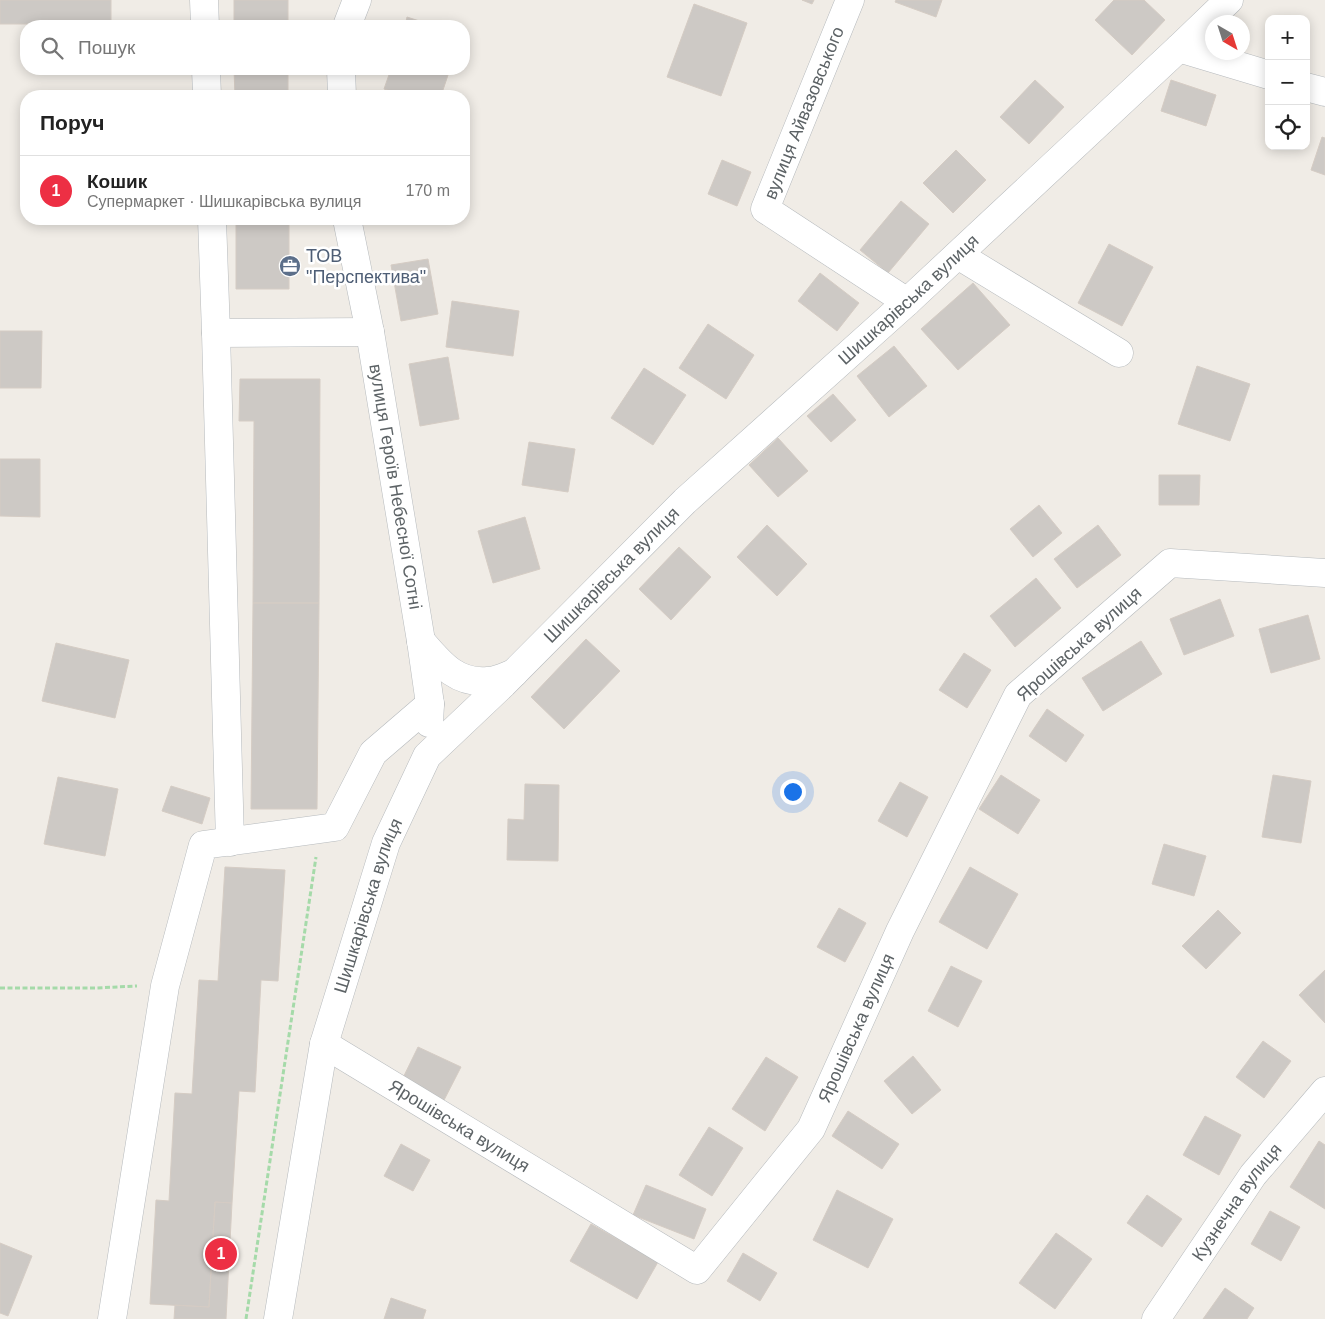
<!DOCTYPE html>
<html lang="uk">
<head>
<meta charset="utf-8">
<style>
  :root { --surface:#fff; --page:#f2f2f2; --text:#222; --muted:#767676; --line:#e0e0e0; --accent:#ed2f44 }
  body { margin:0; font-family:Helvetica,sans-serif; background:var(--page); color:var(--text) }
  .controls { position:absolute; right:15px; top:15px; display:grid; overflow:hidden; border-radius:10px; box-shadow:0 2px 12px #0003 }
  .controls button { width:45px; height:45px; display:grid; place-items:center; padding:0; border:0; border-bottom:1px solid var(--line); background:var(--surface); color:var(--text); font:25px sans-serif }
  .compass { position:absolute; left:1205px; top:15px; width:45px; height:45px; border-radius:50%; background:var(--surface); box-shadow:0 2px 12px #0003; rotate:141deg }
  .you { position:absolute; left:792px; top:791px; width:18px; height:18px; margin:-12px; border:4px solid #fff; border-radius:50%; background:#1a73e8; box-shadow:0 0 0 8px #1a73e833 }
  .badge { display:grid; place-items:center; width:32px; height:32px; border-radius:50%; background:var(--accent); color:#fff; font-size:16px; font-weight:700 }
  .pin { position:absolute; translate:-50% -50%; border:2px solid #fff; box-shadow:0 1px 5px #0006 }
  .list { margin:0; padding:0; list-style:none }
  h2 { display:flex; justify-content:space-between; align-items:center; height:65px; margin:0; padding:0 20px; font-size:21px }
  h2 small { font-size:16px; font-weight:400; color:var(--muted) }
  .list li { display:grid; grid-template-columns:32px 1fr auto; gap:15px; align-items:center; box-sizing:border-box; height:70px; padding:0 20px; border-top:1px solid var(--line) }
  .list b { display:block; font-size:19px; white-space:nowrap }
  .list p { margin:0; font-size:16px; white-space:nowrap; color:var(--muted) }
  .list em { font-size:16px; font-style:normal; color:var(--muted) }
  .icon { flex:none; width:28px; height:28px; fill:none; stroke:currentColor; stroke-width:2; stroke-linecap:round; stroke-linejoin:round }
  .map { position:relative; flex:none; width:1325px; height:1319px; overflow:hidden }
  .search { position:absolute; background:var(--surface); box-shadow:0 2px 12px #0003; left:20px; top:20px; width:450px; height:55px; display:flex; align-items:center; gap:12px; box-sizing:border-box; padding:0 18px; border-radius:20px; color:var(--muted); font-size:19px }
  .panel { position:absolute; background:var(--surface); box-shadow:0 2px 12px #0003; left:20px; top:90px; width:450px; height:135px; border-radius:20px }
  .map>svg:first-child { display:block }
  .building { fill:#cdc9c5; stroke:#d5ccc4 }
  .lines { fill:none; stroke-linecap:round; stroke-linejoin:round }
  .minor-casing { stroke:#b6babd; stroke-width:29 }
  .path { stroke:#a5daa9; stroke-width:3; stroke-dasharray:5 2.5; stroke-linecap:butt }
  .minor { stroke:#fff; stroke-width:28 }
  .labels { text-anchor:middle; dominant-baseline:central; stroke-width:5; stroke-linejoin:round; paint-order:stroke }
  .street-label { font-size:18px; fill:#5d6366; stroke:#fff }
  .service-label { font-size:18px; fill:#4e5e75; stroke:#fff; text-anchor:start }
</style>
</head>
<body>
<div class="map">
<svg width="1325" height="1319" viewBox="0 0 1325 1319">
  <rect width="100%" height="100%" fill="#f0ece6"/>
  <!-- building -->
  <path class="building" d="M0,0H111V24H0Z
    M234,0H288V26H234Z
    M802,0H814L812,4Z
    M896,0H942L936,17L895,2Z
    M1114,0H1144L1165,20L1132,55L1095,20Z
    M694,4L747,23L721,96L667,77Z
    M407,17L435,26H405Z
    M234,69H288V96H235Z
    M391,69H450L441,96H408L384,89Z
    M1035,80L1064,107L1029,144L1000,117Z
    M1171,80L1216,95L1206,126L1161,111Z
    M1322,137L1325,138V175L1311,170Z
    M956,150L986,180L953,213L923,183Z
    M722,160L751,172L737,206L708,194Z
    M901,201L929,224L888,273L860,250Z
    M236,219H289V289H236Z
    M1109,244L1153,267L1122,326L1078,303Z
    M428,259L438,314L401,321L391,265Z
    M820,273L859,303L837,331L798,301Z
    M973,283L1010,325L958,370L921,329Z
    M452,301L519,311L513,356L446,347Z
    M708,324L754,355L726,399L679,368Z
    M0,331H42L41,388H0Z
    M894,346L927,386L889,417L857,376Z
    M448,357L459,419L420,426L409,364Z
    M1197,366L1250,384L1230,441L1178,424Z
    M644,368L686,395L653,445L611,418Z
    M240,379H320L319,603H253L254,421H239Z
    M833,394L856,420L831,442L807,416Z
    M778,438L808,471L778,497L749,465Z
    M529,442L575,449L568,492L522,485Z
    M0,459H40V517L0,516Z
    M1159,475H1200L1199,505H1159Z
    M1039,505L1062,533L1033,557L1010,529Z
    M525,517L540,569L493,583L478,531Z
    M767,525L807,564L777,596L737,557Z
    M1098,525L1121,555L1077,588L1054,559Z
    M679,547L711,577L671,620L639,589Z
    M1036,578L1061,608L1015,647L990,616Z
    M1220,599L1234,636L1184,655L1170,619Z
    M253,603H319L317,809H251Z
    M1308,615L1320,659L1271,673L1259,629Z
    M586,639L620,671L564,729L531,697Z
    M1141,641L1162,674L1103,711L1082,678Z
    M56,643L129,660L115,718L42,701Z
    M964,653L991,670L967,708L939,690Z
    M1047,709L1084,735L1066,762L1029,736Z
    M1001,775L1040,800L1018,834L979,809Z
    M1273,775L1311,781L1301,843L1262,837Z
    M58,777L118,789L105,856L44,844Z
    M900,782L928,797L907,837L878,821Z
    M525,784L559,785L558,861L507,860L508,819L524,820Z
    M171,786L210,798L202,824L162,811Z
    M1164,844L1206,856L1194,896L1152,884Z
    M225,867L285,870L278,981L261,980L255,1092L239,1091L232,1203L215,1202L209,1307L150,1304L156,1200L169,1201L175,1093L192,1094L199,980L218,981Z
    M970,867L1018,894L987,949L939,922Z
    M839,908L866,923L845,962L817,947Z
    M1218,910L1241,933L1206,969L1182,946Z
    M951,966L982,981L958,1027L928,1011Z
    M1325,970V1023L1299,995Z
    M1263,1041L1291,1061L1264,1098L1236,1077Z
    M418,1047L461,1067L441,1106L399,1086Z
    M913,1056L941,1090L912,1114L884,1081Z
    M766,1057L798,1077L765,1131L732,1109Z
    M848,1111L899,1144L882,1169L832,1136Z
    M1205,1116L1241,1135L1219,1175L1183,1155Z
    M709,1127L743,1148L712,1196L679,1175Z
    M1319,1141L1325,1145V1209L1290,1187Z
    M401,1144L430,1160L413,1191L384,1176Z
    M646,1185L706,1209L694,1239L633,1215Z
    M837,1190L893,1219L868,1268L813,1240Z
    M1147,1195L1182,1219L1162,1247L1127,1223Z
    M215,1202L232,1203L226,1319H174L175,1305L209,1307Z
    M1270,1211L1300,1227L1281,1261L1251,1244Z
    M591,1224L658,1262L637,1299L570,1261Z
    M1056,1233L1092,1259L1055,1309L1019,1283Z
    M0,1243L32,1256L8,1316L0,1313Z
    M743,1253L777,1273L760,1301L727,1281Z
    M1225,1288L1254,1308L1247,1319H1203Z
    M391,1298L426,1310L423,1319H384Z"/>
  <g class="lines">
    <!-- minor casing -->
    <g class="minor-casing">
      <g id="minor">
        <path d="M204,0L205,26"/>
        <path d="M850,0L765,209L907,302"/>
        <path d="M347,26L357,0"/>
        <path d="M1179,48L1269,75"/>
        <path d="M206,69L207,96"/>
        <path d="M341,69L342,96"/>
        <path d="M1306,87L1325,92"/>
        <path d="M212,219L216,333L370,332"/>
        <path id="s1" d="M347,219L370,332L421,641L430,704L429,723"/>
        <path d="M958,255L1119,353"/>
        <path d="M216,333L230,842"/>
        <path d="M421,641C440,663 456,684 488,681C497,681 506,676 514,673"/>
        <path id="s2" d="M324,1044L697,1270L811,1129L900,931L1018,695L1170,563L1325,573"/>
        <path d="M112,1319L165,986L203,845L335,827L373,753L430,704"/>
        <path id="s3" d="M278,1319L324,1044L386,843L427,756L503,684L685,501L907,302L1179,48L1229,0"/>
        <path id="s4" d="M1156,1319L1253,1175L1325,1091"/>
      </g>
    </g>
    <!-- path -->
    <path class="path" d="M0,988H95L137,986
      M246,1319L316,857"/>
    <!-- minor -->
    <use href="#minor" class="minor"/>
  </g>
  <!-- icons -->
  <defs>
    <g id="office-disc" transform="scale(1.125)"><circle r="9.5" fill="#5c6f8a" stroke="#fff"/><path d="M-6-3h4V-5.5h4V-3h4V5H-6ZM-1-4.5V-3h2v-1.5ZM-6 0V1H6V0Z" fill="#fff"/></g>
  </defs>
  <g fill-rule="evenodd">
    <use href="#office-disc" x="290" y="266"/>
  </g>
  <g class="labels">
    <!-- street labels -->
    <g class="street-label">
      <text transform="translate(804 113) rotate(-68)">вулиця Айвазовського</text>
      <text stroke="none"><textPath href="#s3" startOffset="1249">Шишкарівська вулиця</textPath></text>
      <text stroke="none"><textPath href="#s1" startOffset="272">вулиця Героїв Небесної Сотні</textPath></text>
      <text stroke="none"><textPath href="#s3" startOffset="844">Шишкарівська вулиця</textPath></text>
      <text transform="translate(1079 644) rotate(-42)">Ярошівська вулиця</text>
      <text stroke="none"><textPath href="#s3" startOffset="424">Шишкарівська вулиця</textPath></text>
      <text stroke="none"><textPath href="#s2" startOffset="728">Ярошівська вулиця</textPath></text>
      <text stroke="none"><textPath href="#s2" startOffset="158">Ярошівська вулиця</textPath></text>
      <text stroke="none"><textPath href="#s4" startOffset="142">Кузнечна вулиця</textPath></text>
    </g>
    <!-- service labels -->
    <g class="service-label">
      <text x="306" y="256">ТОВ<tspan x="306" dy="21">"Перспектива"</tspan></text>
    </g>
  </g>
</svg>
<div class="controls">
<button>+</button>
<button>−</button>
<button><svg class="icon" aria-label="locate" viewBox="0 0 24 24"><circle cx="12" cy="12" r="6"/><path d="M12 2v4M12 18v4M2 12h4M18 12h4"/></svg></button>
</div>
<svg class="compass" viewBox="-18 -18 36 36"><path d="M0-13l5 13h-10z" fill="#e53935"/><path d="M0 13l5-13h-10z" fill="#767676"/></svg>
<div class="you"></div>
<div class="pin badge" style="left:221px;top:1254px">1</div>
<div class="search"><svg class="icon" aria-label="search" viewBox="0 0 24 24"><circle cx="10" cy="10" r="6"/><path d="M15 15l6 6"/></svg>Пошук</div>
<section class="panel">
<h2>Поруч<small></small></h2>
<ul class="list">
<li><span class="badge">1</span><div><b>Кошик</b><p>Супермаркет · Шишкарівська вулиця</p></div><em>170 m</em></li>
</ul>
</section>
</div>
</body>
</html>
